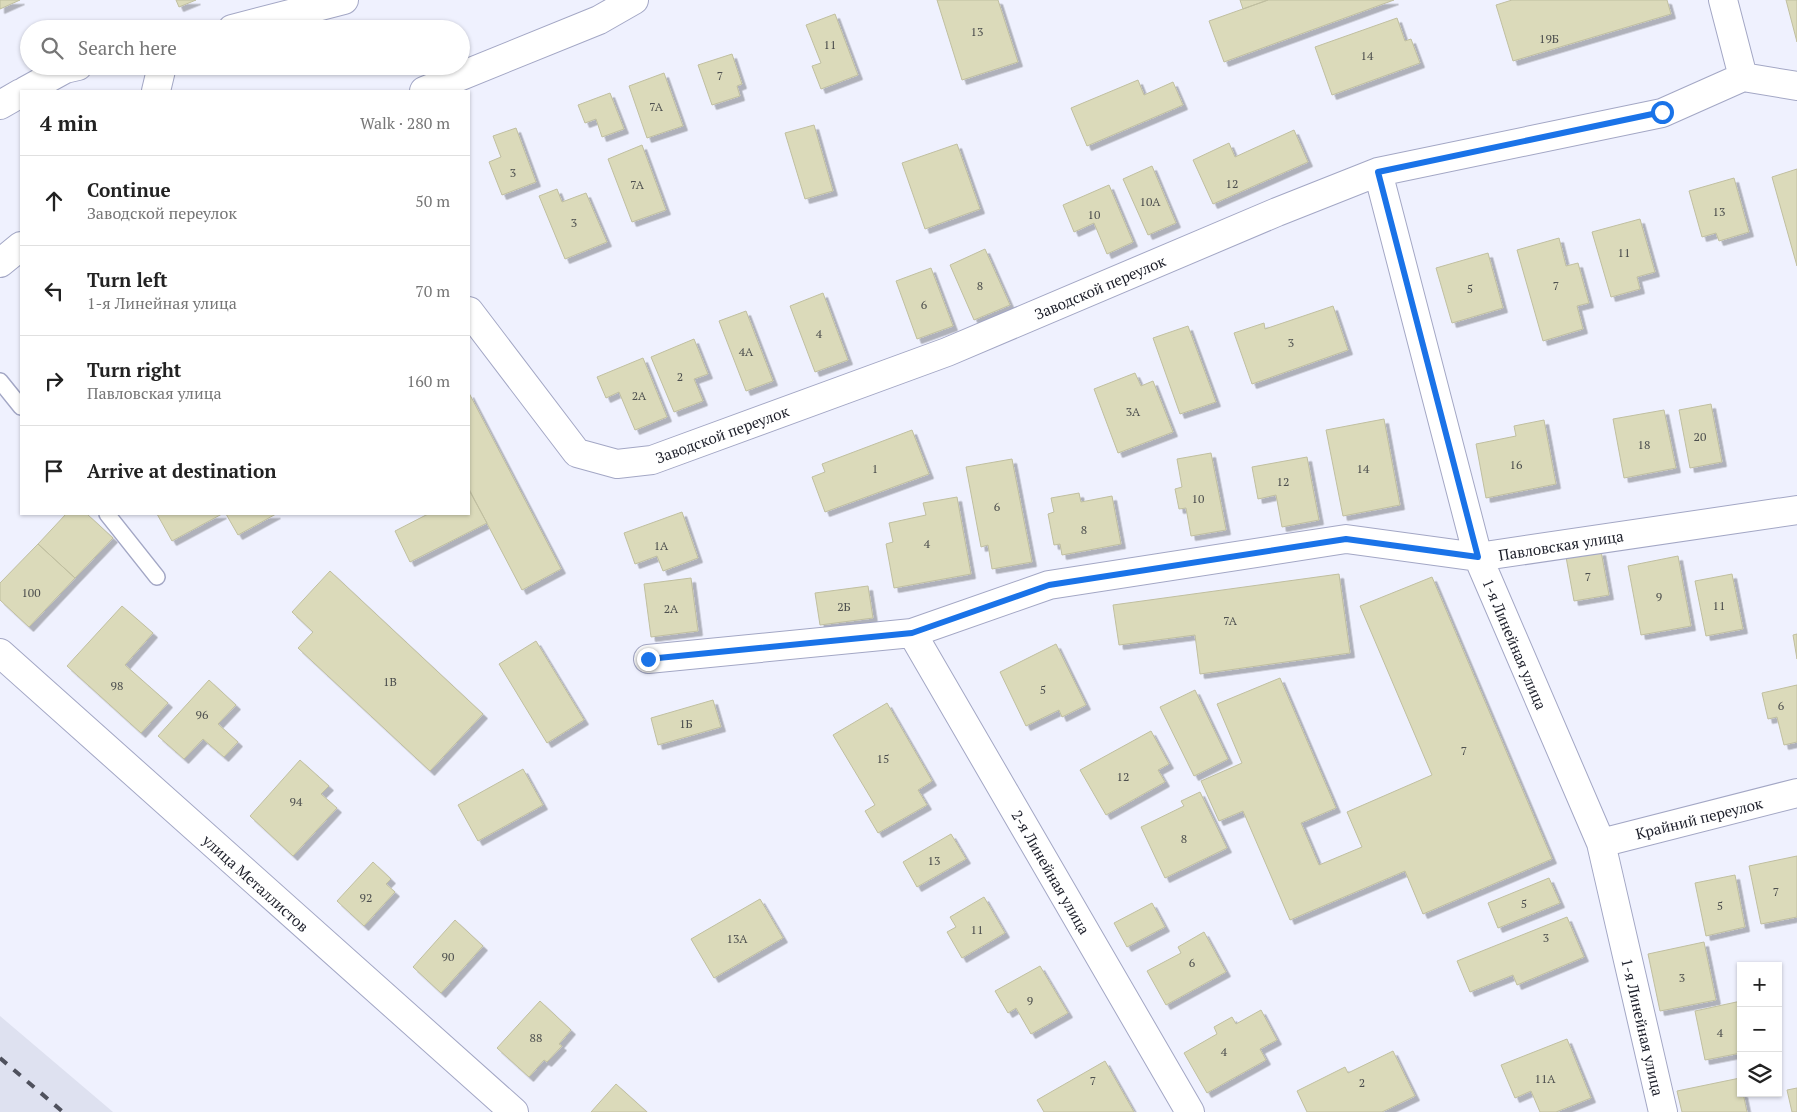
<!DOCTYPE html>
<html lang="en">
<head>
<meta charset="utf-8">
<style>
  :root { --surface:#fff; --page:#f6f6f6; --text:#222; --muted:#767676; --line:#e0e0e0 }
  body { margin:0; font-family:"PT Serif",serif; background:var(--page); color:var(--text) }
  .controls { position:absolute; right:15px; bottom:15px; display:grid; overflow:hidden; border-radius:0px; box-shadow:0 1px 4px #0004 }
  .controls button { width:45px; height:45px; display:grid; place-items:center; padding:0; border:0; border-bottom:1px solid var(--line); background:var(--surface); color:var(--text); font:25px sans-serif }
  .stop { position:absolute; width:15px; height:15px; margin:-11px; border:4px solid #1a73e8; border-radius:50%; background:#fff }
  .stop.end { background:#1a73e8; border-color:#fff; box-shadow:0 1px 5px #0008 }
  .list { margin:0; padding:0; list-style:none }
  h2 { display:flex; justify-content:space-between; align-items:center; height:65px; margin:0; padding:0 20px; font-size:21px }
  h2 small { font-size:16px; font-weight:400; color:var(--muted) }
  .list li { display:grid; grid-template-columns:32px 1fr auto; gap:15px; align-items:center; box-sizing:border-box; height:90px; padding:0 20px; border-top:1px solid var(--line) }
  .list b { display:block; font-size:19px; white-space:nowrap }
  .list p { margin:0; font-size:16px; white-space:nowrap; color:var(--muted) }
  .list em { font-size:16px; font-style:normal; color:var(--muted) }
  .icon { flex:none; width:28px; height:28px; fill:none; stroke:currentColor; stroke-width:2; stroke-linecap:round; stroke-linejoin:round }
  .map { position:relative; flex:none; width:1797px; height:1112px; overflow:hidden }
  .search { position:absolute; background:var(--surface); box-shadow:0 1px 4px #0004; left:20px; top:20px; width:450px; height:55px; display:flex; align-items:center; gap:12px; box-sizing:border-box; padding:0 18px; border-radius:28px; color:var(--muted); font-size:19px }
  .panel { position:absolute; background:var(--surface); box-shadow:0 1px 4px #0004; left:20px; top:90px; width:450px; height:425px; border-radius:0px }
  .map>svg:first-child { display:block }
  .built { fill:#dee1f0 }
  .building { fill:#dbdaba; stroke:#c0bfa0; filter:url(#shadow) }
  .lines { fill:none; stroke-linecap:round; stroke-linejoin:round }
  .lane-casing { stroke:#a3a7c5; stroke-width:18 }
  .street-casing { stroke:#a3a7c5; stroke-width:30 }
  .secondary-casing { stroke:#a3a7c5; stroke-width:30 }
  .lane { stroke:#fff; stroke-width:15 }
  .street { stroke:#fff; stroke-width:28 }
  .secondary { stroke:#fff; stroke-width:28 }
  .rail { stroke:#4f515d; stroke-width:4; stroke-dasharray:9 9; stroke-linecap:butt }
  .route { stroke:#1a73e8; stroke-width:6 }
  .labels { text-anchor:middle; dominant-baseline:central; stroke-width:4.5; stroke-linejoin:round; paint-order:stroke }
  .number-label { font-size:12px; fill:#4c4e4e }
  .street-label { font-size:15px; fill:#1d1f2a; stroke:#fff }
</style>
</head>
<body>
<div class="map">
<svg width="1797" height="1112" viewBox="0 0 1797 1112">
  <defs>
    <filter id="shadow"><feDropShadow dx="4.5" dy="4.5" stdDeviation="0" flood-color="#0004"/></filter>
  </defs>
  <rect width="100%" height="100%" fill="#eff1fe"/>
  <!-- built -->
  <path class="built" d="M0,1016L113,1112H0Z"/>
  <!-- building -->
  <path class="building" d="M0,0H20L0,9Z
    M176,0H196L179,7Z
    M937,0H998L1018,62L962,80Z
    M1240,0H1268L1243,9Z
    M1268,0H1394L1224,62L1209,21Z
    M1512,0H1667L1671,14L1513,61L1496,5Z
    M1786,0H1797V42Z
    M835,14L858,75L821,89L812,66L821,63L806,25Z
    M1397,18L1405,41L1411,39L1420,63L1332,95L1315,47Z
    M732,54L742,84L737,86L740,96L712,105L698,65Z
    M664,73L683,126L647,138L629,86Z
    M1138,80L1144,95L1173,82L1183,105L1087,146L1071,108Z
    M610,93L624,129L602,137L596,119L585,123L578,105Z
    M814,125L833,191L805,199L785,133Z
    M516,128L536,182L502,195L489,162L501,157L493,136Z
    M1294,130L1308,162L1213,204L1193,160L1229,143L1235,157Z
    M957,144L980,209L925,229L902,163Z
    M642,145L666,210L632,222L608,159Z
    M1152,166L1176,223L1148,235L1123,179Z
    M1797,169V266L1772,177Z
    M1734,178L1749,232L1719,241L1716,233L1702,237L1689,191Z
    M1109,185L1133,242L1107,254L1094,223L1074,232L1063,205Z
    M557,189L562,202L586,193L607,242L565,259L539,196Z
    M1640,219L1655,272L1637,277L1640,289L1611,297L1592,232Z
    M1559,238L1566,266L1578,263L1589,303L1577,306L1583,329L1543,341L1517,250Z
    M985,249L1010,305L974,320L950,265Z
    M1488,253L1503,308L1452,323L1436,268Z
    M931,268L953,326L917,339L896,281Z
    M823,293L848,360L815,372L790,306Z
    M1333,306L1348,350L1252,384L1234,333L1264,323L1265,329Z
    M746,311L773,381L746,391L719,321Z
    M1188,326L1216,402L1180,414L1153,338Z
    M694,339L708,374L694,379L703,401L674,412L651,357Z
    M643,358L667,417L635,430L619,392L606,398L597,377Z
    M1135,373L1141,386L1153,381L1173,432L1118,453L1094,389Z
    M469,393L561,569L522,590L469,489Z
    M1711,404L1722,462L1690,468L1679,410Z
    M1664,410L1676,468L1624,478L1613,419Z
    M1384,419L1400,505L1343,516L1326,430Z
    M1544,420L1556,484L1486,498L1476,444L1516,436L1514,426Z
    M912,430L929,474L825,512L812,477L825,472L822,464Z
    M1211,453L1226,530L1191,536L1186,508L1179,509L1175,489L1182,487L1177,459Z
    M1307,457L1319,520L1282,527L1276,495L1258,499L1252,467Z
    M1012,459L1032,562L992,569L988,545L981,547L966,467Z
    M469,492H470L487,523L410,562L395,531L428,514H469Z
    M1079,493L1081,502L1112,496L1121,544L1062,555L1060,544L1054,545L1048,514L1054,512L1051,498Z
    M957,497L971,574L894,588L886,544L893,542L889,523L926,515L923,503Z
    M682,512L698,558L663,571L657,556L635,564L624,533Z
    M66,514H87L113,538L75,578L38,544Z
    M157,514H222L172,541Z
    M226,514H276L238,535Z
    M38,544L75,578L29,627L0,600V583Z
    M1601,551L1609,595L1574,601L1566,557Z
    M1678,556L1691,626L1641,635L1628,566Z
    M330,571L483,714L430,771L298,648L313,632L292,612Z
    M1339,574L1350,653L1200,674L1195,635L1119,645L1113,605Z
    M1732,574L1743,629L1706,636L1695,581Z
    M1432,577L1552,859L1423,914L1405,871L1290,920L1243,811L1219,821L1201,781L1242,763L1217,704L1280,678L1336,808L1301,823L1319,865L1362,847L1347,812L1432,775L1360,606Z
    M691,578L698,631L651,637L644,584Z
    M868,586L873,618L820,625L815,593Z
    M122,606L153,633L125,665L168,703L141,733L67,666Z
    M1797,634V659L1793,635Z
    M536,641L584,720L547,743L499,664Z
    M1056,644L1086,705L1062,717L1059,710L1026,726L1000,672Z
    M209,680L236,705L218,724L238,742L224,757L203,739L184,759L158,736Z
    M1797,685V742L1784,745L1777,717L1768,719L1762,693Z
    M1195,690L1228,759L1194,776L1160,707Z
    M713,700L721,727L658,745L651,718Z
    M887,703L932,781L918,790L927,805L878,833L865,811L875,805L833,735Z
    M1151,731L1169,764L1158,770L1165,782L1106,815L1080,770Z
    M300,760L329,786L321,794L337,808L293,856L250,816Z
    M523,769L543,805L478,841L458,805Z
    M1200,792L1227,848L1165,878L1141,827L1184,806L1181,801Z
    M951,834L966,859L917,887L903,862Z
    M1797,856V917L1761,924L1749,866Z
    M373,862L391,879L386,884L395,892L364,926L337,901Z
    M1735,875L1745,927L1706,936L1695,883Z
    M1549,878L1560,903L1498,928L1488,903Z
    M984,897L1005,933L962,958L947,932L956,927L950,917Z
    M760,899L783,938L714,978L691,939Z
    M1152,903L1165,927L1127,947L1114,923Z
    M1567,917L1584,957L1517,985L1513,975L1470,992L1457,961Z
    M455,920L483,946L441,993L413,967Z
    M1204,932L1226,972L1166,1005L1147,971L1181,953L1178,947Z
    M1704,942L1716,1000L1660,1011L1648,954Z
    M1040,966L1068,1013L1031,1034L1016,1008L1008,1013L995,991Z
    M540,1001L571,1030L559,1044L562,1046L547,1062L544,1060L529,1077L497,1048Z
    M1741,1001V1053L1705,1060L1695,1011Z
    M1261,1010L1277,1040L1260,1049L1266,1060L1207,1093L1184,1053L1217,1034L1214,1027L1232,1017L1236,1024Z
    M1567,1039L1591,1098L1556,1112H1540L1531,1091L1515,1098L1501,1065Z
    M1393,1051L1415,1096L1382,1112H1307L1297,1091L1345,1067L1348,1073Z
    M1105,1061L1134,1112H1044L1037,1100Z
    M1740,1078L1741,1093H1743L1747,1112H1682L1677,1091Z
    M616,1084L647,1112H591Z
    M1797,1088V1112H1792L1787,1090Z"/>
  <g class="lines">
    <!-- lane casing -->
    <g class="lane-casing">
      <path id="lane" d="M0,381L21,407
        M107,514L157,577"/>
    </g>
    <!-- street casing -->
    <g class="street-casing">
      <path id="street" d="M1723,0L1743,77
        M156,91L162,66
        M424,91L599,20L634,0
        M1378,172L1478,557L1601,843L1663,1112
        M0,263L21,246
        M469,311L577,453L617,464L652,460L947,352L1277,212L1378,172L1662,113L1743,77L1797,86
        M912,633L1190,1112
        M0,653L514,1112
        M648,659L912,633L1049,585L1346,539L1478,557L1797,510
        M1601,843L1797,793"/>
    </g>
    <!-- secondary casing -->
    <g class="secondary-casing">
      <path id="secondary" d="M232,29L344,0
        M25,91L65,69L78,66
        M0,105L21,93"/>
    </g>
    <!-- lane -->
    <use href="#lane" class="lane"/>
    <!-- street -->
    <use href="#street" class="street"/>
    <!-- secondary -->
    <use href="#secondary" class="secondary"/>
    <!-- rail -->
    <path class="rail" d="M0,1058L63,1112"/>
  </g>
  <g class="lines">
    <!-- route -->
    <path class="route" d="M648,659L912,633L1049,585L1346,539L1478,557L1378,172L1662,112"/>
  </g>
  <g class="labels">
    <!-- number labels -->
    <g class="number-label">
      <text x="977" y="31">13</text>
      <text x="1549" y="38">19Б</text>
      <text x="830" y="44">11</text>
      <text x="1367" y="55">14</text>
      <text x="720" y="75">7</text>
      <text x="656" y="106">7А</text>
      <text x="513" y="172">3</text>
      <text x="1232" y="183">12</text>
      <text x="637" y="184">7А</text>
      <text x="1150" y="201">10А</text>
      <text x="1719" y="211">13</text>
      <text x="1094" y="214">10</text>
      <text x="574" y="222">3</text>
      <text x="1624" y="252">11</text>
      <text x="980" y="285">8</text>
      <text x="1556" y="285">7</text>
      <text x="1470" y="288">5</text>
      <text x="924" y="304">6</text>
      <text x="819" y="333">4</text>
      <text x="1291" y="342">3</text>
      <text x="746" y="351">4А</text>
      <text x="680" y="376">2</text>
      <text x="639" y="395">2А</text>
      <text x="1133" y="411">3А</text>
      <text x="1700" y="436">20</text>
      <text x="1644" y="444">18</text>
      <text x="1516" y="464">16</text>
      <text x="875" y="468">1</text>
      <text x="1363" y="468">14</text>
      <text x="1283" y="481">12</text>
      <text x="1198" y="498">10</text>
      <text x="997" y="506">6</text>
      <text x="1084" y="529">8</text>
      <text x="927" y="543">4</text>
      <text x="661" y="545">1А</text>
      <text x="1588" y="576">7</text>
      <text x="31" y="592">100</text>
      <text x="1659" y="596">9</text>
      <text x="1719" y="605">11</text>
      <text x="844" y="606">2Б</text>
      <text x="671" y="608">2А</text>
      <text x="1230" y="620">7А</text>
      <text x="390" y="681">1В</text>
      <text x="117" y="685">98</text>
      <text x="1043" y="689">5</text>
      <text x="1781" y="705">6</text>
      <text x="202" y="714">96</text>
      <text x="686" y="723">1Б</text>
      <text x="1464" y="750">7</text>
      <text x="883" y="758">15</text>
      <text x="1123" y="776">12</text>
      <text x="296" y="801">94</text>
      <text x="1184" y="838">8</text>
      <text x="934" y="860">13</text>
      <text x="1776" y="891">7</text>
      <text x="366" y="897">92</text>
      <text x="1524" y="903">5</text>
      <text x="1720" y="905">5</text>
      <text x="977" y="929">11</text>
      <text x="1546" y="937">3</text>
      <text x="737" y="938">13А</text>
      <text x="448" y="956">90</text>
      <text x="1192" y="962">6</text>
      <text x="1682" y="977">3</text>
      <text x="1030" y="1000">9</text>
      <text x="1720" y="1032">4</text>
      <text x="536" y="1037">88</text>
      <text x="1224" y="1051">4</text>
      <text x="1545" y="1078">11А</text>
      <text x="1093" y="1080">7</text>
      <text x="1362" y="1082">2</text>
    </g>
    <!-- street labels -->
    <g class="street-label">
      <text transform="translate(1100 287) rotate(-23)">Заводской переулок</text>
      <text transform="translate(722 434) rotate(-20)">Заводской переулок</text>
      <text transform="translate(1561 545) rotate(-9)">Павловская улица</text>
      <text transform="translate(1515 644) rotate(67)">1-я Линейная улица</text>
      <text transform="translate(1699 818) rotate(-14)">Крайний переулок</text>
      <text transform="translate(1051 872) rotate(60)">2-я Линейная улица</text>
      <text transform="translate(256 883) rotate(42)">улица Металлистов</text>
      <text transform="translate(1643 1027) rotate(77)">1-я Линейная улица</text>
    </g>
  </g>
</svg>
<div class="controls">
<button>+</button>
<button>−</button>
<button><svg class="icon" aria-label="layers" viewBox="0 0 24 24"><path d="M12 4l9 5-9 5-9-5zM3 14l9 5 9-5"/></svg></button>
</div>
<div class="stop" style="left:1662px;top:112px"></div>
<div class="stop end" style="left:648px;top:659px"></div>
<div class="search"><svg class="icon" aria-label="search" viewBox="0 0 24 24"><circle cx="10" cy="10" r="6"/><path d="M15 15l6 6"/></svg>Search here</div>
<section class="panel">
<h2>4 min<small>Walk · 280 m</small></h2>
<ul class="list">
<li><svg class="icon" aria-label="ahead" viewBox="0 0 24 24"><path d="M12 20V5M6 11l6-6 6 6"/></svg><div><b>Continue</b><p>Заводской переулок</p></div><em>50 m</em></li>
<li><svg class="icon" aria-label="left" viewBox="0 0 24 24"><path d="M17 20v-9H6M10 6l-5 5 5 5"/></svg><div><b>Turn left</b><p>1-я Линейная улица</p></div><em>70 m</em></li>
<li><svg class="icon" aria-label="right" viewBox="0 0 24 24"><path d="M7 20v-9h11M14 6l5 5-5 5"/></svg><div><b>Turn right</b><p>Павловская улица</p></div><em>160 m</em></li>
<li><svg class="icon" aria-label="arrive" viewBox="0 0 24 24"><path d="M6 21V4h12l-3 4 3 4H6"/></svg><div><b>Arrive at destination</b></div></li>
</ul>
</section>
</div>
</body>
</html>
